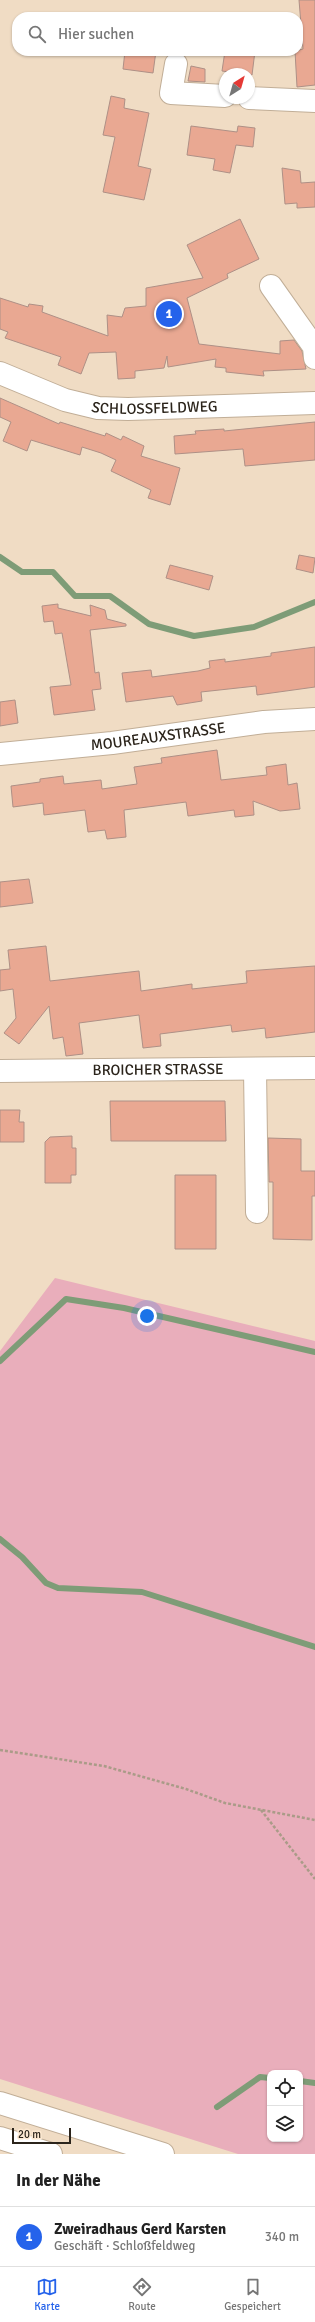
<!DOCTYPE html>
<html lang="de">
<head>
<meta charset="utf-8">
<style>
  :root { --surface:#fff; --page:#f2f2f2; --text:#222; --muted:#767676; --line:#e0e0e0; --accent:#2563eb }
  body { margin:0; font-family:Signika,sans-serif; background:var(--page); color:var(--text) }
  .controls { position:absolute; right:12px; bottom:12px; display:grid; overflow:hidden; border-radius:8px; box-shadow:0 1px 3px #0004 }
  .controls button { width:36px; height:36px; display:grid; place-items:center; padding:0; border:0; border-bottom:1px solid var(--line); background:var(--surface); color:var(--text); font:20px sans-serif }
  .compass { position:absolute; left:219px; top:68px; width:36px; height:36px; border-radius:50%; background:var(--surface); box-shadow:0 1px 3px #0004; rotate:37deg }
  .scale { position:absolute; left:12px; bottom:10px; width:59px; box-sizing:border-box; padding-left:4px; border:2px solid #2b241b; border-top:0; font-size:11px; line-height:14px; white-space:nowrap; color:#2b241b; -webkit-text-stroke:3px #fde9d1; paint-order:stroke }
  .you { position:absolute; left:147px; top:1316px; width:14px; height:14px; margin:-10px; border:3px solid #fff; border-radius:50%; background:#1a73e8; box-shadow:0 0 0 6px #1a73e833 }
  .badge { display:grid; place-items:center; width:26px; height:26px; border-radius:50%; background:var(--accent); color:#fff; font-size:13px; font-weight:700 }
  .pin { position:absolute; translate:-50% -50%; border:2px solid #fff; box-shadow:0 1px 4px #0006 }
  .list { margin:0; padding:0; list-style:none }
  h2 { display:flex; justify-content:space-between; align-items:center; height:52px; margin:0; padding:0 16px; font-size:17px }
  h2 small { font-size:13px; font-weight:400; color:var(--muted) }
  .list li { display:grid; grid-template-columns:26px 1fr auto; gap:12px; align-items:center; box-sizing:border-box; height:60px; padding:0 16px; border-top:1px solid var(--line) }
  .list b { display:block; font-size:15px; white-space:nowrap }
  .list p { margin:0; font-size:13px; white-space:nowrap; color:var(--muted) }
  .list em { font-size:13px; font-style:normal; color:var(--muted) }
  .icon { flex:none; width:22px; height:22px; fill:none; stroke:currentColor; stroke-width:2; stroke-linecap:round; stroke-linejoin:round }
  .map { position:relative; flex:none; width:315px; height:2154px; overflow:hidden }
  .search { position:absolute; background:var(--surface); box-shadow:0 1px 3px #0004; left:12px; right:12px; top:12px; height:44px; display:flex; align-items:center; gap:10px; box-sizing:border-box; padding:0 14px; border-radius:16px; color:var(--muted); font-size:15px }
  .sheet { height:112px; background:var(--surface) }
  nav { display:flex; justify-content:space-around; align-items:center; box-sizing:border-box; height:56px; border-top:1px solid var(--line); background:var(--surface); font-size:11px; color:var(--muted) }
  nav a { display:grid; justify-items:center; gap:2px }
  nav .on { color:var(--accent) }
  .map>svg:first-child { display:block }
  .green { fill:#e9aebb; fill-rule:evenodd }
  .lines { fill:none; stroke-linecap:round; stroke-linejoin:round }
  .stream { stroke:#7e9c77; stroke-width:6 }
  .building { fill:#e9a892; stroke:#ae9086 }
  .minor-casing { stroke:#c1ae97; stroke-width:24 }
  .highway-casing { stroke:#c1ae97; stroke-width:24 }
  .path { stroke:#aa9b88; stroke-width:2.5; stroke-dasharray:3 2; stroke-linecap:butt }
  .minor { stroke:#fff; stroke-width:22 }
  .highway { stroke:#fff; stroke-width:22 }
  .labels { text-anchor:middle; dominant-baseline:central; stroke-width:3; stroke-linejoin:round; paint-order:stroke }
  .street-label { font-size:15px; fill:#2b241b; stroke:#fde9d1 }
</style>
</head>
<body>
<div class="map">
<svg width="315" height="2154" viewBox="0 0 315 2154">
  <rect width="100%" height="100%" fill="#f0dcc4"/>
  <!-- green -->
  <path class="green" d="M55,1278L315,1341V2154H238L0,2079V1351ZM270,2073H300V2139H270Z"/>
  <g class="lines">
    <!-- stream -->
    <path class="stream" d="M0,557L22,572H53L75,596H110L149,624L194,636L254,627L315,602
      M0,1361L66,1299L124,1308L315,1352
      M0,1539L22,1557L46,1583L58,1588L142,1592L315,1647
      M300,2081L315,2083
      M217,2107L260,2077L270,2078"/>
  </g>
  <!-- building -->
  <path class="building" d="M299,0H315V85L297,87L295,51L303,49Z
    M125,51H156L153,73L123,69Z
    M225,51H255L252,75L222,71Z
    M191,66L205,69V82L188,81Z
    M111,96L125,99L124,108L149,113L138,166L151,169L144,200L103,192L115,137L103,135Z
    M191,126L237,132L238,126L255,128L253,147L236,145L230,173L213,170L215,159L187,155Z
    M282,168L300,171L301,183L315,182V207L297,208V203L285,204Z
    M240,219L259,259L227,274L228,278L187,298L199,344L280,354V341L294,340L302,351L306,369L263,371L264,376L226,372V368L215,367L216,359L168,367L167,356L164,368L135,371V378L118,379L116,352L89,353L81,374L58,365L61,357L5,338L8,332L0,329V298L28,307L29,304L43,306L42,312L108,336L107,315L122,317L125,308L146,306V288L203,278L187,245Z
    M0,398L59,424L60,422L105,436L106,433L121,440L123,436L144,446L141,456L180,468L170,505L148,498L151,490L111,471L116,460L101,453L82,447L80,455L31,440L27,451L3,441L11,422L0,417Z
    M315,422V460L245,466L243,449L175,454L174,436L196,434L195,431L224,429V431Z
    M299,555L315,558L313,573L296,569Z
    M170,565L213,576L209,590L166,578Z
    M58,604V608L91,616L90,605L105,610L107,619L126,624V626L90,630L95,673L99,672L101,689L92,690L95,710L54,715L50,687L71,685L62,633L55,634L53,621L44,622L42,606Z
    M315,647V687L257,695L256,686L201,692L202,701L177,705L173,696L126,702L122,673L151,670L152,677L198,671L210,668L209,661L225,659V662L271,656V653Z
    M15,700L18,723L0,726V702Z
    M217,750L221,780L267,775L266,767L286,764L288,785L297,783L300,809L280,811L253,801L254,815L235,817L234,810L188,816L186,802L124,810L126,837L107,839L105,830L88,832L85,810L44,815L43,803L13,807L11,786L40,782V779L63,776L64,784L101,780L102,789L137,784L134,767L162,763L161,758Z
    M29,879L33,903L0,907V882Z
    M46,946L50,981L139,971L141,991L192,984V989L247,983L246,971L315,966V1032L266,1038L265,1028L232,1032L231,1025L160,1034L161,1046L143,1048L139,1015L79,1023L83,1054L66,1056L63,1037L53,1039L49,1006L19,1044L4,1033L16,1018L13,989L0,991V970L10,969L8,950Z
    M110,1101H225L226,1141H111Z
    M0,1110H20L19,1122H24V1142H0Z
    M72,1136V1148H76V1175H71V1183H45V1142L50,1137Z
    M268,1138L301,1139V1171H315V1196H312V1240L273,1239V1182H269Z
    M175,1175H216V1249H175Z"/>
  <g class="lines">
    <!-- minor casing -->
    <g class="minor-casing">
      <g id="minor">
        <path d="M176,64L171,93L225,96"/>
        <path d="M249,98L315,101"/>
        <path d="M271,286L314,347L315,358"/>
        <path id="s1" d="M0,373L65,400L98,408L128,409L315,403"/>
        <path id="s2" d="M0,754L112,743L264,722L315,719"/>
        <path d="M255,1069L257,1212"/>
        <path id="s3" d="M0,1071L315,1068"/>
      </g>
    </g>
    <!-- highway casing -->
    <g class="highway-casing">
      <path id="highway" d="M0,2103L163,2154
        M0,2138L51,2154"/>
    </g>
    <!-- path -->
    <path class="path" d="M0,1750L104,1766L186,1789L225,1803L315,1820
      M261,1810L315,1879"/>
    <!-- minor -->
    <use href="#minor" class="minor"/>
    <!-- highway -->
    <use href="#highway" class="highway"/>
  </g>
  <g class="labels">
    <!-- street labels -->
    <g class="street-label">
      <text stroke="none"><textPath href="#s1" startOffset="161">SCHLOSSFELDWEG</textPath></text>
      <text stroke="none"><textPath href="#s2" startOffset="159">MOUREAUXSTRASSE</textPath></text>
      <text stroke="none"><textPath href="#s3" startOffset="158">BROICHER STRASSE</textPath></text>
    </g>
  </g>
</svg>
<div class="controls">
<button><svg class="icon" aria-label="locate" viewBox="0 0 24 24"><circle cx="12" cy="12" r="6"/><path d="M12 2v4M12 18v4M2 12h4M18 12h4"/></svg></button>
<button><svg class="icon" aria-label="layers" viewBox="0 0 24 24"><path d="M12 4l9 5-9 5-9-5zM3 14l9 5 9-5"/></svg></button>
</div>
<svg class="compass" viewBox="-18 -18 36 36"><path d="M0-13l5 13h-10z" fill="#e53935"/><path d="M0 13l5-13h-10z" fill="#767676"/></svg>
<div class="scale">20 m</div>
<div class="you"></div>
<div class="pin badge" style="left:169px;top:314px">1</div>
<div class="search"><svg class="icon" aria-label="search" viewBox="0 0 24 24"><circle cx="10" cy="10" r="6"/><path d="M15 15l6 6"/></svg>Hier suchen</div>
</div>
<section class="sheet">
<h2>In der Nähe<small></small></h2>
<ul class="list">
<li><span class="badge">1</span><div><b>Zweiradhaus Gerd Karsten</b><p>Geschäft · Schloßfeldweg</p></div><em>340 m</em></li>
</ul>
</section>
<nav>
<a class="on"><svg class="icon" aria-label="map" viewBox="0 0 24 24"><path d="M3 6l6-2 6 2 6-2v14l-6 2-6-2-6 2zM9 4v14M15 6v14"/></svg>Karte</a>
<a><svg class="icon" aria-label="directions" viewBox="0 0 24 24"><path d="M12 3l9 9-9 9-9-9zM9 14v-3h6M13 9l2 2-2 2"/></svg>Route</a>
<a><svg class="icon" aria-label="saved" viewBox="0 0 24 24"><path d="M7 4h10v16l-5-4-5 4z"/></svg>Gespeichert</a>
</nav>
</body>
</html>
